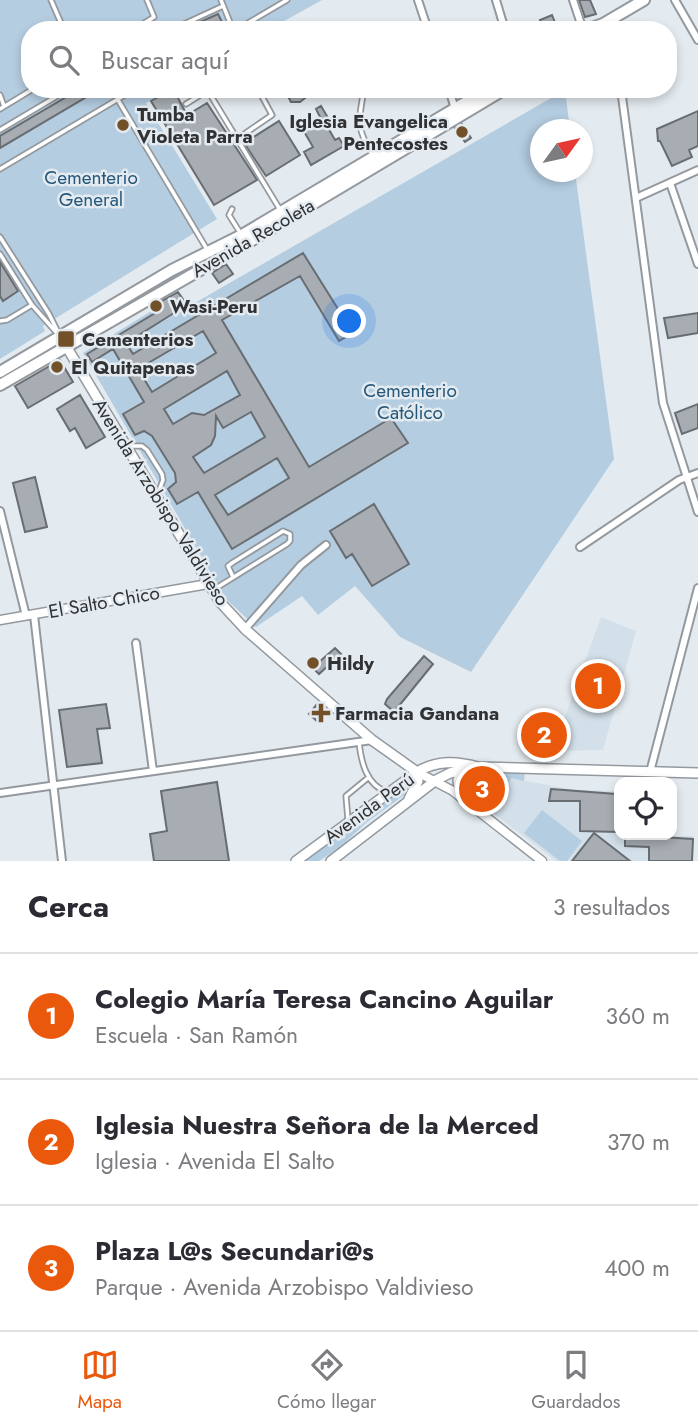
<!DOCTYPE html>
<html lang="es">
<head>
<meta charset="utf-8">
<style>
  :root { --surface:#fff; --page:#f2f2f3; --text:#2b2b33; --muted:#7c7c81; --line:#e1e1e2; --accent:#ea580c }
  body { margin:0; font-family:Jost,sans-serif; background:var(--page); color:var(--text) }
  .controls { position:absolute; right:21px; bottom:21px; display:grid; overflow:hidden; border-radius:14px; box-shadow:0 4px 10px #0003 }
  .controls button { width:63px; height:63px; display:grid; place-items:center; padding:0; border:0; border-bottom:2px solid var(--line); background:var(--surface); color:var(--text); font:35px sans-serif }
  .compass { position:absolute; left:530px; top:119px; width:63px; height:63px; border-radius:50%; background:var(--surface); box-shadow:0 4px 10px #0003; rotate:57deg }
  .you { position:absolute; left:350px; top:322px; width:24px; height:24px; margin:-18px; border:5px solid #fff; border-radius:50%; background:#1a73e8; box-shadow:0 0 0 10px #1a73e833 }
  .badge { display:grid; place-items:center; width:46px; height:46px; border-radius:50%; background:var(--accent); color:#fff; font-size:23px; font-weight:700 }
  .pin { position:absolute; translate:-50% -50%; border:4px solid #fff; box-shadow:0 2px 7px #0006 }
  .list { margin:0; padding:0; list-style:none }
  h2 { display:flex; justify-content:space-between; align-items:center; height:91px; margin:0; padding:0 28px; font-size:30px }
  h2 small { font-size:23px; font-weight:400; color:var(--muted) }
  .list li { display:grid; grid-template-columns:46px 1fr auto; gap:21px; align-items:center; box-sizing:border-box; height:126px; padding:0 28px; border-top:2px solid var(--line) }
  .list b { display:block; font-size:26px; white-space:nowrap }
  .list p { margin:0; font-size:23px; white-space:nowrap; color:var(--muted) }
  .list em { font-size:23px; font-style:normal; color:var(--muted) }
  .icon { flex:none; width:38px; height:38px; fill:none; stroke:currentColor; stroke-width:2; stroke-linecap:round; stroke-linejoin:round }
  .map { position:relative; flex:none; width:698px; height:861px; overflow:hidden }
  .search { position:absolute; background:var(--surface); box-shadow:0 4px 10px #0003; left:21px; right:21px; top:21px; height:77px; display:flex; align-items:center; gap:18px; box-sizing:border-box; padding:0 24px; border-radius:28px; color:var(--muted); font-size:26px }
  .sheet { height:469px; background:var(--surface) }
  nav { display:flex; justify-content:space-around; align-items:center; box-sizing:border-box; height:98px; border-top:2px solid var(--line); background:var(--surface); font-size:19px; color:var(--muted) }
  nav a { display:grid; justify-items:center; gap:4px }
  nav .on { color:var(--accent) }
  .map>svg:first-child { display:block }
  .built { fill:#d3e0ea }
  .green { fill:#b5cde1 }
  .building { fill:#a7adb2; stroke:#686d72; stroke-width:2; fill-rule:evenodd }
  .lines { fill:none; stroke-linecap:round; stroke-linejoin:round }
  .service-casing { stroke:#93999e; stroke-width:7 }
  .minor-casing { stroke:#93999e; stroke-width:10 }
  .tertiary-casing { stroke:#93999e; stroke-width:11 }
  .secondary-casing { stroke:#93999e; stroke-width:12 }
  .primary-casing { stroke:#93999e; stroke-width:14 }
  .service { stroke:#fff; stroke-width:3.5 }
  .minor { stroke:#fff; stroke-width:6 }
  .tertiary { stroke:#fff; stroke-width:8 }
  .secondary { stroke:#fff; stroke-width:9 }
  .primary { stroke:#fff; stroke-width:10 }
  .poi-dot { fill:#725028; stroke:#e4ebf0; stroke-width:2.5 }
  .labels { text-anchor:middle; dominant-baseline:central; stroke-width:5; stroke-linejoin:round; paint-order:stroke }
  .poi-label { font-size:19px; font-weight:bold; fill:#303234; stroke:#e4ebf0; text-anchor:start }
  .park-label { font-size:19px; fill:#26587b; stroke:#e4ebf0 }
  .street-label { font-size:19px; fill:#303234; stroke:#e4ebf0 }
</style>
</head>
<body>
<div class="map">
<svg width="698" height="861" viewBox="0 0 698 861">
  <rect width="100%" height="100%" fill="#e4ebf0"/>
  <!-- built -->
  <path class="built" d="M601,617L636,631L603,750L560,751L556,741Z
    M510,778L575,790L619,791V835L694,836L692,861H556L493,813L504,781Z"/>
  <!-- green -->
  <path class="green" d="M0,0H322L268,30H30V89H168L146,103L217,219L43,326L45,331L0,359Z
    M565,90L570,129L540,130V172H575L614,459L471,672L400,637L355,586L318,615L302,596L256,627L226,599L83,353L153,310L160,323Z
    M525,770L524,781L511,778L509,782L504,781L493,813L464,794L462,784L468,772Z
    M412,778L411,784L403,796L366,823L340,847L319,861H300Z
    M542,810L582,841L567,861H560L524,833Z"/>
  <!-- building -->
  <path class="building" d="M579,0H590L596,14L585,17Z
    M218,14L223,24L209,30H182Z
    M552,15L558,30H544L540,20Z
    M80,89H100L0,148V136Z
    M172,89H194L178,98L187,115L207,103L257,180L214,205L151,101Z
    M284,89H308L310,94L300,102H291Z
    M321,106L331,123L327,126L335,140L339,138L344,146L311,165L304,152L313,147L302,128L309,125L311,127L322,121L316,109Z
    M698,111V146L689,150L692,157L672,166L660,141H658L657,129Z
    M279,121L300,155L266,176L244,143Z
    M462,124L471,138L465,142L455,128Z
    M303,253L353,333L339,341L300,276L222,320L309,467L391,418L408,443L232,549L198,492L177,504L168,489L176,482L175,473L152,436L144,431L135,435L123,414L144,402L113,349L92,362L87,354L155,313L153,306L178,292L187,305L126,343L133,354ZM203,331L216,353L152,392L138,369ZM227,371L240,395L204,415L192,413L173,424L164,409ZM251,412L265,437L204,473L193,457L211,445L215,436L216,416L223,428ZM277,458L289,478L228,515L215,495Z
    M0,262L18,291L3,301L0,296Z
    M226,264L233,274L219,283L212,273Z
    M698,313V333L668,338L664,318Z
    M60,360L73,382L28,408L15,386Z
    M80,395L105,437L86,448L75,428L70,431L57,409Z
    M698,404V428L682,434L675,413Z
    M35,477L47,527L25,532L13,483Z
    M374,504L409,564L372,586L352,554L346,558L330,531Z
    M335,648L341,654L319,674L307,662L312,658L318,663Z
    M424,656L433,664L394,712L385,704L387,699Z
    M318,703L328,711L318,722L309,714Z
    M106,704L110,728L97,729L102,763L67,767L59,710Z
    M553,712L555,751L535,752L533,719L538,718L537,713Z
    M217,782L229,861H154L150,834L167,831L161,791Z
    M551,789L616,794L615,826H619V832L580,831V801H549Z
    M594,833L630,861H572Z
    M625,835L693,839L692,861H649V847L625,846Z"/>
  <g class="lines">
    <!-- service casing -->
    <g class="service-casing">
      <path id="service" d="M51,0L64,30
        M221,0L233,30
        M133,30L154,17L147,0
        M171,30L223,6
        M236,30L287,0
        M364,89C359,120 355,126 372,154
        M208,91L279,208
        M0,95L4,106
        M118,100L208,251
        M186,104L210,89
        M0,109L33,89
        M0,130L69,89
        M237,139L272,115L258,89
        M0,169L135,89
        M232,209L229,215L241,234
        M0,237L49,314L59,334
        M0,254L32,305L56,332
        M0,321L7,320L32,305
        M127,446H142L147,450L162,474L163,480L157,496
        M213,590L287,544L290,541V534L283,531L280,533L232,563L228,566L233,577
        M359,742C361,761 366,785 387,792
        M348,820L346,796L369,777"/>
    </g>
    <!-- minor casing -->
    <g class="minor-casing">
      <path id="minor" d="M418,0L428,30
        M496,0L505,30
        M573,0L583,30
        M675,0L698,40
        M449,89L455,109
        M621,89L663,403L698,512
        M670,183L698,264
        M636,198L698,170
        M0,511L26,616
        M580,547L679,480L698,473
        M34,615L62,861
        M245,629L301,565L326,545
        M136,643L153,771
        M650,772L698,588
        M0,793L372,740"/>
    </g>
    <!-- tertiary casing -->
    <g class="tertiary-casing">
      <path id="tertiary" d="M0,620L208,584
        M417,772L453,791L542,861"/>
    </g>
    <!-- secondary casing -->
    <g class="secondary-casing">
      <path id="secondary" d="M63,341L220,602L245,629L372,740L417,772
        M460,796L458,780L467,770
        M409,799L418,781L417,772
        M296,861L417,772C437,760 457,761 478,767L698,773
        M331,861L436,780L450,773L476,767"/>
    </g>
    <!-- primary casing -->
    <g class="primary-casing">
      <path id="primary" d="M586,30L603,24L644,0
        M0,372L172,270L242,235L488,89
        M0,385L247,243L505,89"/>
    </g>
    <!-- service -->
    <use href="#service" class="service"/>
    <!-- minor -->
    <use href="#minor" class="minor"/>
    <!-- tertiary -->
    <use href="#tertiary" class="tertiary"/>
    <!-- secondary -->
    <use href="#secondary" class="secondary"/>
    <!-- primary -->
    <use href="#primary" class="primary"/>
  </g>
  <!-- markers -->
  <g class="poi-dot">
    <circle cx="123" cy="125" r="7"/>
    <circle cx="462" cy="132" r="7"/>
    <circle cx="156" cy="306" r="7"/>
    <rect x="57" y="330" width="18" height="18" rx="3.5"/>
    <circle cx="57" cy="367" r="7"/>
    <circle cx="313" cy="663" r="7"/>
    <path d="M317.5 702.5h7v7h7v7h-7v7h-7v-7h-7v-7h7z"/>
  </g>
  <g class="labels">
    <!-- poi labels -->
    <g class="poi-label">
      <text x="137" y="114">Tumba<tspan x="137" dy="22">Violeta Parra</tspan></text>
      <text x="448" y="121" text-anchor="end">Iglesia Evangelica<tspan x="448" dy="22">Pentecostes</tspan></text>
      <text x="170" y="306">Wasi-Peru</text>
      <text x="82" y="339">Cementerios</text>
      <text x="71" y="367">El Quitapenas</text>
      <text x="327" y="663">Hildy</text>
      <text x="335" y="713">Farmacia Gandana</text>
    </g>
    <!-- park labels -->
    <g class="park-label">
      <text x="91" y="177">Cementerio<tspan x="91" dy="22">General</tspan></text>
      <text x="410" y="390">Cementerio<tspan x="410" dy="22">Católico</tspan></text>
    </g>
    <!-- street labels -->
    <g class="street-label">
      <text transform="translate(253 238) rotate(-30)">Avenida Recoleta</text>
      <text transform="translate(161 502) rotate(58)">Avenida Arzobispo Valdivieso</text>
      <text transform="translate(104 602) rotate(-10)">El Salto Chico</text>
      <text transform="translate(369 808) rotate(-36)">Avenida Perú</text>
    </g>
  </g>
</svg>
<div class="controls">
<button><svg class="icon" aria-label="locate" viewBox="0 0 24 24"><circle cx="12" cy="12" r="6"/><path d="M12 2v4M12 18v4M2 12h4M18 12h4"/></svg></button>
</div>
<svg class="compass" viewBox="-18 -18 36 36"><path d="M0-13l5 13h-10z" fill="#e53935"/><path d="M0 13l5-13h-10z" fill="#7c7c81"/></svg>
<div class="you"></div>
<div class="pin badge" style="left:598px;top:686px">1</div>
<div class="pin badge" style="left:544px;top:735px">2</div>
<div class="pin badge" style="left:482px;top:789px">3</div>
<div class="search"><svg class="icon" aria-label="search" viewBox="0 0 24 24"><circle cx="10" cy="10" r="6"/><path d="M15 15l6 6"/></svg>Buscar aquí</div>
</div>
<section class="sheet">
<h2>Cerca<small>3 resultados</small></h2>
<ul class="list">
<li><span class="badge">1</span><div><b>Colegio María Teresa Cancino Aguilar</b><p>Escuela · San Ramón</p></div><em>360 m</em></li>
<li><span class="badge">2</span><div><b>Iglesia Nuestra Señora de la Merced</b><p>Iglesia · Avenida El Salto</p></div><em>370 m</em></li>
<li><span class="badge">3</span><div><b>Plaza L@s Secundari@s</b><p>Parque · Avenida Arzobispo Valdivieso</p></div><em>400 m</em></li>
</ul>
</section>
<nav>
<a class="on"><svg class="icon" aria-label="map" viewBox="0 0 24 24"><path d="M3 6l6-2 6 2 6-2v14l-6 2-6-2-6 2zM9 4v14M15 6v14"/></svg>Mapa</a>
<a><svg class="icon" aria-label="directions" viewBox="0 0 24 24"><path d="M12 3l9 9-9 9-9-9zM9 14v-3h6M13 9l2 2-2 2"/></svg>Cómo llegar</a>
<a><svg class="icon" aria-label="saved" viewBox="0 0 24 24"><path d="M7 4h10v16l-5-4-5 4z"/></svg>Guardados</a>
</nav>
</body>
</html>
